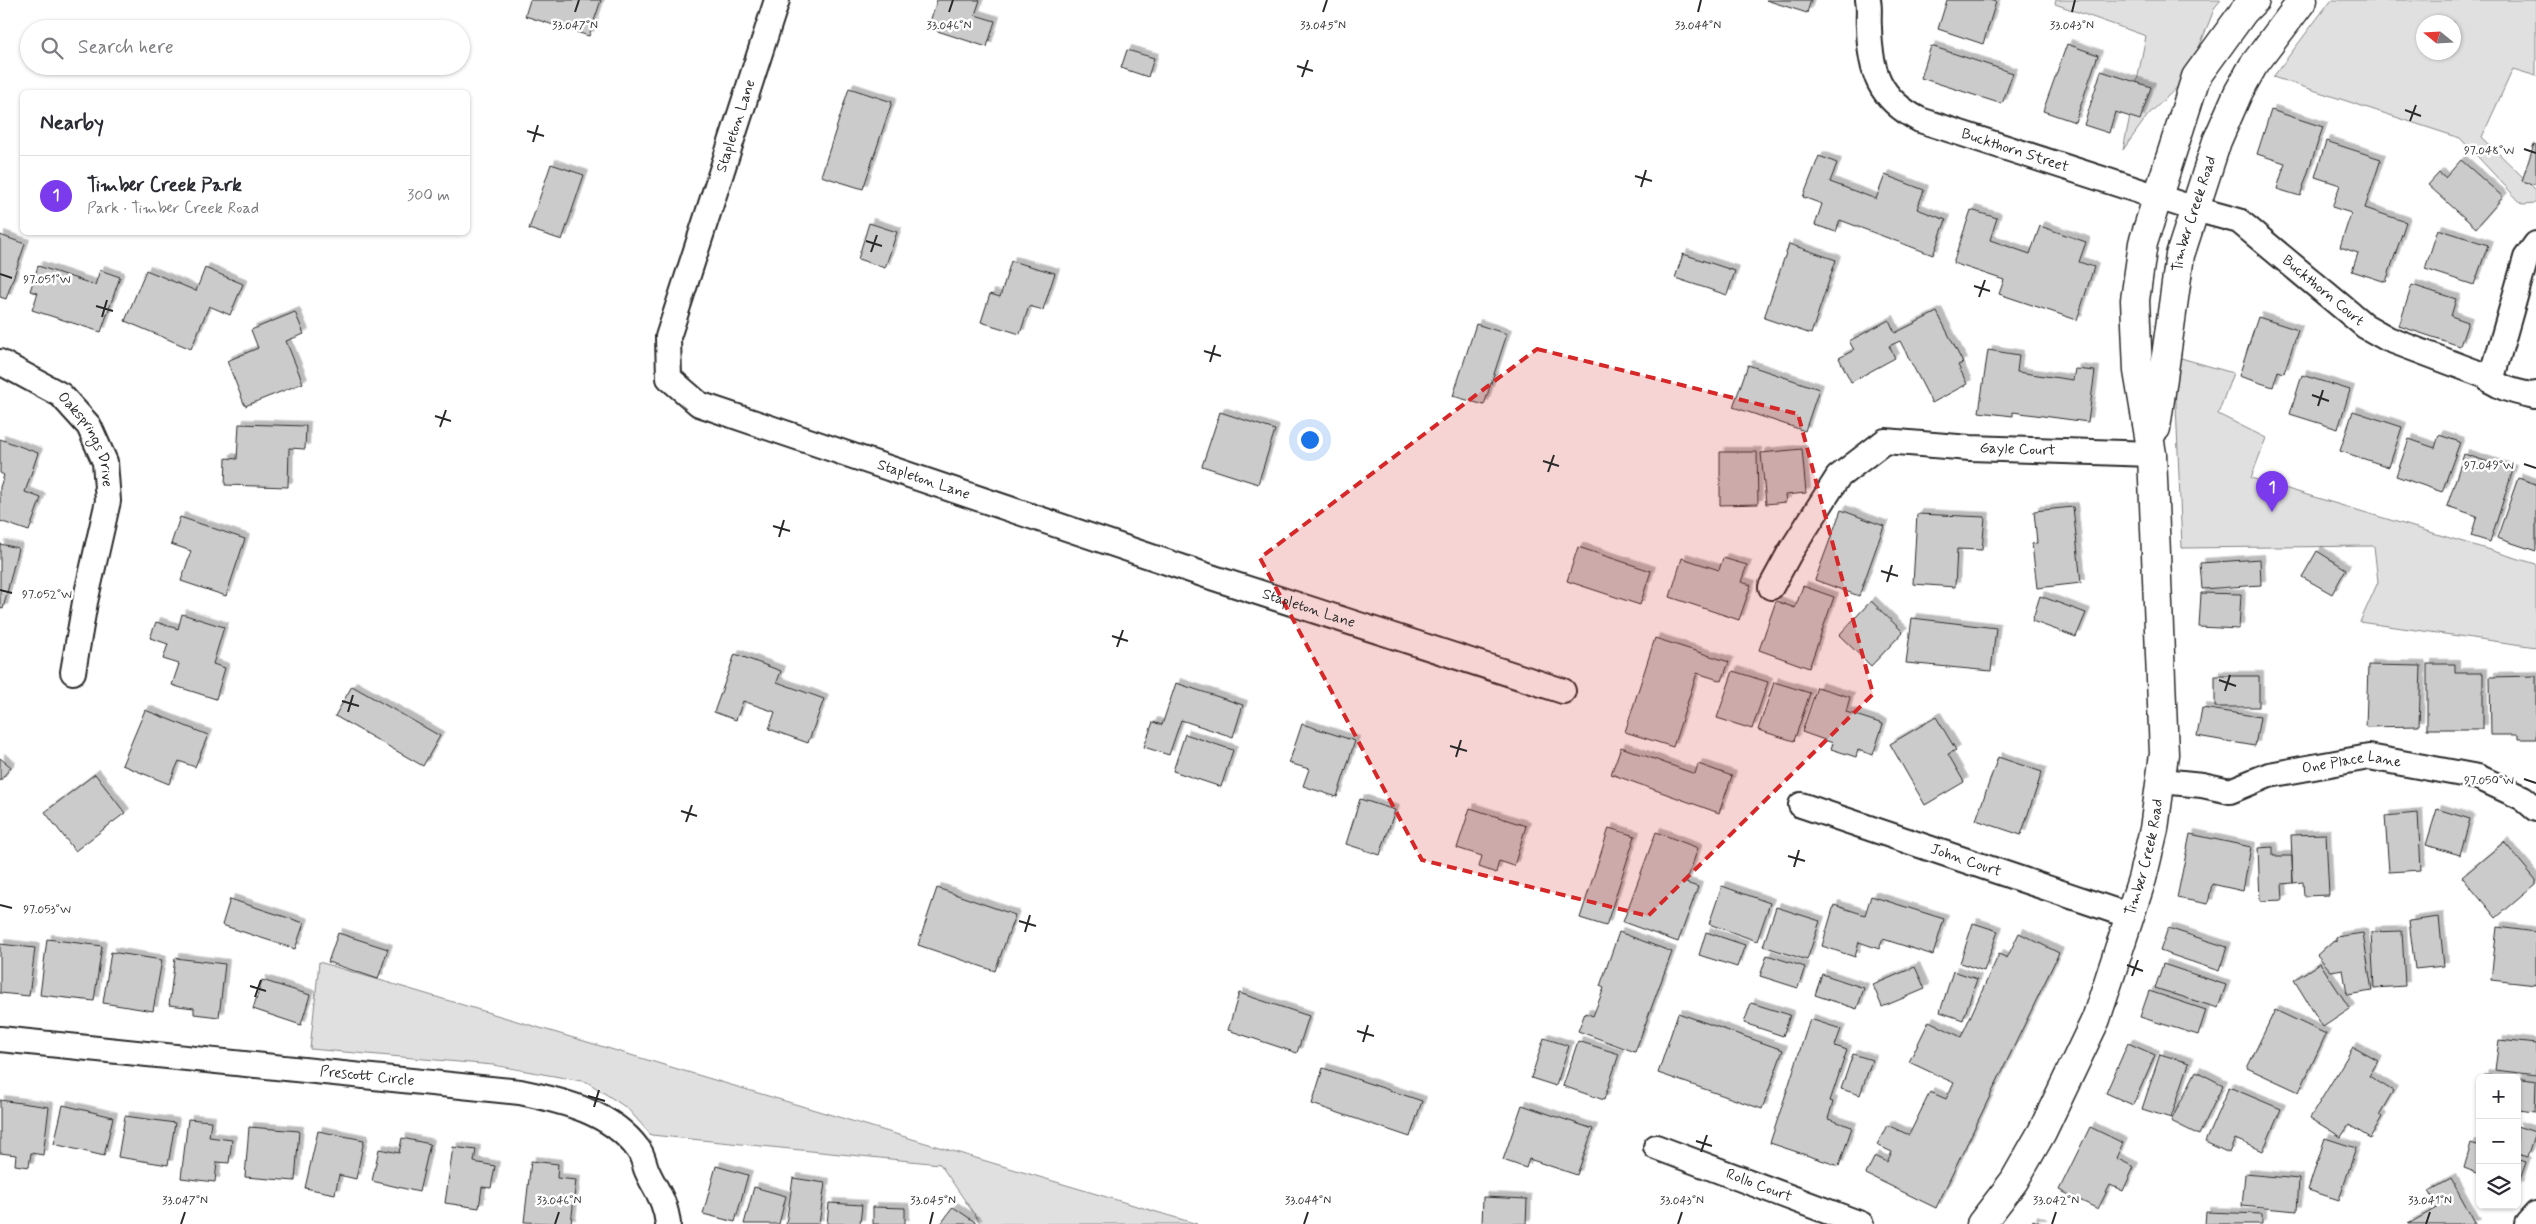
<!DOCTYPE html>
<html lang="en">
<head>
<meta charset="utf-8">
<style>
  :root { --surface:#fff; --page:#f7f7f7; --text:#2b2b33; --muted:#7c7c81; --line:#e1e1e2; --accent:#7c3aed }
  body { margin:0; font-family:Mynerve,sans-serif; background:var(--page); color:var(--text) }
  .controls { position:absolute; right:15px; bottom:15px; display:grid; overflow:hidden; border-radius:8px; box-shadow:0 1px 4px #0004 }
  .controls button { width:45px; height:45px; display:grid; place-items:center; padding:0; border:0; border-bottom:1px solid var(--line); background:var(--surface); color:var(--text); font:25px sans-serif }
  .compass { position:absolute; left:2416px; top:15px; width:45px; height:45px; border-radius:50%; background:var(--surface); box-shadow:0 1px 4px #0004; rotate:288deg }
  .you { position:absolute; left:1309px; top:439px; width:18px; height:18px; margin:-12px; border:4px solid #fff; border-radius:50%; background:#1a73e8; box-shadow:0 0 0 8px #1a73e833 }
  .badge { display:grid; place-items:center; width:32px; height:32px; border-radius:50%; background:var(--accent); color:#fff; font-size:16px; font-weight:700 }
  .pin { position:absolute; translate:-50% -41px; filter:drop-shadow(0 1px 2px #0008) }
  .pin::after { content:''; position:absolute; top:26px; width:18px; height:15px; background:inherit; clip-path:polygon(0 0,100% 0,50% 100%) }
  .list { margin:0; padding:0; list-style:none }
  h2 { display:flex; justify-content:space-between; align-items:center; height:65px; margin:0; padding:0 20px; font-size:21px }
  h2 small { font-size:16px; font-weight:400; color:var(--muted) }
  .list li { display:grid; grid-template-columns:32px 1fr auto; gap:15px; align-items:center; box-sizing:border-box; height:80px; padding:0 20px; border-top:1px solid var(--line) }
  .list b { display:block; font-size:19px; white-space:nowrap }
  .list p { margin:0; font-size:16px; white-space:nowrap; color:var(--muted) }
  .list em { font-size:16px; font-style:normal; color:var(--muted) }
  .icon { flex:none; width:28px; height:28px; fill:none; stroke:currentColor; stroke-width:2; stroke-linecap:round; stroke-linejoin:round }
  .map { position:relative; flex:none; width:2536px; height:1224px; overflow:hidden }
  .search { position:absolute; background:var(--surface); box-shadow:0 1px 4px #0004; left:20px; top:20px; width:450px; height:55px; display:flex; align-items:center; gap:12px; box-sizing:border-box; padding:0 18px; border-radius:28px; color:var(--muted); font-size:19px }
  .panel { position:absolute; background:var(--surface); box-shadow:0 1px 4px #0004; left:20px; top:90px; width:450px; height:145px; border-radius:8px }
  .map>svg:first-child { display:block }
  .green { fill:#e0e0e0; stroke:#868686; fill-rule:evenodd }
  .building { fill:#cbcbcb; stroke:#2b2b2b; filter:url(#shadow) }
  .lines { fill:none; stroke-linecap:round; stroke-linejoin:round }
  .minor-casing { stroke:#2b2b2b; stroke-width:28 }
  .tertiary-casing { stroke:#2b2b2b; stroke-width:31 }
  .minor { stroke:#fff; stroke-width:24 }
  .tertiary { stroke:#fff; stroke-width:28 }
  .marked { fill:#d62828; fill-opacity:0.2; stroke:#d62828; stroke-width:4; stroke-dasharray:10 6; stroke-linejoin:round }
  .ticks { fill:none; stroke:#2b2b2b; stroke-width:2 }
  .labels { text-anchor:middle; dominant-baseline:central; stroke-width:5; stroke-linejoin:round; paint-order:stroke }
  .street-label { font-size:15px; fill:#2b2b2b; stroke:#fff }
  .ticks-label { font-size:12px; text-anchor:middle; fill:#2b2b2b; stroke:#fff; stroke-width:5; stroke-linejoin:round; paint-order:stroke }
</style>
</head>
<body>
<div class="map">
<svg width="2536" height="1224" viewBox="0 0 2536 1224">
  <defs>
    <filter id="shadow"><feDropShadow dx="4.5" dy="-4.5" stdDeviation="0" flood-color="#0004"/></filter>
  </defs>
  <rect width="100%" height="100%" fill="#fff"/>
  <filter id="ink" filterUnits="userSpaceOnUse"><feTurbulence type="fractalNoise" baseFrequency=".02" numOctaves="2"/><feDisplacementMap in="SourceGraphic" scale="10" xChannelSelector="R" yChannelSelector="G"/><feConvolveMatrix kernelMatrix="1 2 1 2 8 2 1 2 1" color-interpolation-filters="sRGB"/></filter>
  <g filter="url(#ink)">
    <!-- green -->
    <path class="green" d="M2056,0H2221L2215,7L2187,78L2148,115L2123,150L2146,36L2055,4Z
      M2331,0H2536V76L2513,69L2482,137L2536,190V203L2522,204L2460,138L2273,77ZM2424,22H2454V52H2424Z
      M2174,356L2233,373L2218,414L2266,438L2251,478L2536,564V647L2360,622L2378,582L2374,546L2182,548Z
      M319,962L1197,1224H981L940,1164L651,1135L627,1108L587,1082L493,1065L310,1049Z"/>
    <!-- building -->
    <path class="building" d="M530,0H601L589,36L525,16Z
      M937,0H980L975,15L995,21L987,47L928,28Z
      M1766,0H1811L1807,13Z
      M1947,0H1989L1996,2L1983,44L1938,29Z
      M2067,44L2098,55L2075,122L2043,111Z
      M1931,46L2013,73L2002,104L1921,78Z
      M1127,50L1154,58L1148,77L1121,68Z
      M2101,71L2151,87L2140,120L2115,112L2109,133L2084,125Z
      M849,88L892,102L863,189L821,176Z
      M2271,110L2323,127L2300,196L2277,189L2285,163L2257,154Z
      M2326,141L2381,159L2365,208L2406,222L2386,282L2352,271L2358,253L2340,247L2351,213L2332,207L2340,185L2315,177Z
      M2534,144L2536,145V185L2522,181Z
      M1819,156L1837,163L1830,182L1876,199L1885,175L1924,190L1917,209L1946,220L1933,255L1840,220L1836,232L1815,225L1822,204L1803,197Z
      M2461,160L2503,197L2476,228L2428,185L2439,173L2445,178Z
      M551,164L584,175L562,240L529,229Z
      M1971,210L1997,218L1990,240L2030,254L2040,226L2086,242L2079,262L2094,267L2077,320L1999,294L2004,280L1953,263Z
      M869,223L897,232L885,268L858,259Z
      M2438,229L2488,245L2474,285L2425,269Z
      M0,235L25,244L6,299L0,297Z
      M1789,244L1836,260L1811,334L1764,318Z
      M1683,254L1735,271L1727,295L1675,278Z
      M1011,261L1055,273L1043,310L1029,306L1020,334L981,322L990,294L1000,297Z
      M38,266L95,285L100,270L120,277L101,332L32,310L38,293L30,291Z
      M205,268L243,284L230,315L209,306L191,349L125,321L146,270L196,291Z
      M2412,285L2456,299L2451,316L2468,322L2460,346L2399,326Z
      M295,312L304,334L286,341L303,383L245,406L227,361L258,348L251,330Z
      M1937,312L1963,363L1958,365L1967,384L1932,403L1900,341L1889,346L1895,358L1851,382L1839,358L1854,350L1849,341L1889,320L1895,333Z
      M2258,317L2298,330L2284,373L2278,371L2273,387L2239,376Z
      M1476,324L1507,334L1484,405L1453,396Z
      M1988,350L2019,355L2017,372L2073,380L2075,369L2095,371L2088,422L2013,412V416L1979,412Z
      M1748,365L1819,389L1805,431L1733,407Z
      M2302,375L2350,390L2338,429L2290,414Z
      M2353,411L2402,427L2389,467L2340,451Z
      M1220,412L1275,430L1258,484L1202,466Z
      M239,424L306,426L305,449L289,448L288,487L225,485L226,458L237,459Z
      M2439,435L2460,442L2442,492L2396,476L2409,439L2435,448Z
      M0,439L38,453L25,492L41,498L29,531L0,521V487L4,475L0,473Z
      M1802,449L1806,493L1785,495L1786,502L1766,504L1761,453Z
      M1720,452H1757L1758,504L1720,505Z
      M2464,454L2513,470L2490,542L2471,536L2477,516L2447,506Z
      M2518,478L2536,484V551L2497,538Z
      M2073,507L2081,583L2037,588L2032,544L2037,543L2034,511Z
      M1841,510L1884,526L1859,596L1815,580Z
      M1917,514L1985,517L1982,550L1957,549L1955,587L1913,584Z
      M180,517L245,539L226,596L181,581L191,551L171,544Z
      M0,544L18,548L3,609L0,608Z
      M1578,547L1651,571L1640,605L1567,581Z
      M2317,551L2346,569L2332,594L2302,577Z
      M1682,558L1719,570L1723,558L1747,565L1741,582L1751,585L1739,620L1670,597Z
      M2260,559L2261,585L2202,589L2200,563Z
      M1803,586L1834,597L1809,668L1759,650L1776,601L1795,608Z
      M2201,593L2241,594L2239,629L2199,627Z
      M2040,596L2086,613L2076,637L2032,621Z
      M1871,601L1903,632L1871,666L1839,635Z
      M182,614L224,627L213,664L225,668L216,699L172,685L179,664L163,659L168,644L150,638L156,622L178,629Z
      M1912,618L1996,628L1991,671L1906,663Z
      M1655,638L1729,662L1722,681L1697,673L1673,747L1625,732Z
      M735,654L781,671L777,682L824,699L808,743L769,729L775,712L743,701L736,720L714,712Z
      M2427,664H2455V673H2483V729H2427Z
      M2368,665L2421,666L2419,726L2366,727Z
      M1733,671L1768,682L1752,729L1717,718Z
      M2215,676H2259V707H2215Z
      M2536,676V739H2518V735H2491L2490,677Z
      M1774,682L1810,693L1794,741L1758,730Z
      M1176,683L1243,705L1233,737L1181,720L1169,755L1144,747L1153,722L1162,725Z
      M352,686L440,736L423,766L335,716Z
      M1817,687L1850,697L1846,712L1883,724L1873,755L1858,750L1856,757L1831,749L1833,743L1802,732Z
      M2202,708L2260,717L2255,746L2197,736Z
      M145,710L208,735L195,767L179,761L169,784L122,765Z
      M1936,717L1956,750L1948,754L1964,782L1925,805L1890,744Z
      M1302,724L1355,741L1337,797L1303,786L1309,769L1289,763Z
      M1185,734L1233,750L1221,787L1173,771Z
      M1621,747L1695,774L1698,764L1732,776L1719,813L1611,774Z
      M1998,757L2042,772L2021,835L1976,820Z
      M0,758L11,767L0,781Z
      M95,774L125,813L75,851L45,812Z
      M1360,799L1395,810L1380,855L1346,844Z
      M1470,808L1526,826L1514,866L1499,861L1496,873L1479,867L1482,856L1457,848Z
      M2437,809L2470,819L2460,855L2426,845Z
      M2418,813L2421,870L2389,872L2385,816Z
      M1609,828L1635,836L1606,926L1580,918Z
      M1656,832L1698,848L1686,883L1698,887L1678,942L1623,922Z
      M2190,834L2251,847L2243,891L2212,884L2208,904L2177,898Z
      M2326,834L2329,895L2304,896L2303,882L2293,883L2291,835Z
      M2504,842L2536,880V884L2496,918L2462,877Z
      M2273,847V856H2292L2293,883L2282,884L2283,900L2260,901L2258,848Z
      M1722,886L1770,903L1757,941L1709,924Z
      M937,888L1015,915L995,971L918,945Z
      M1871,896L1944,919L1933,955L1883,939L1879,949L1859,942L1855,957L1822,946L1834,905L1865,915Z
      M230,899L304,923L295,949L222,925Z
      M1776,907L1820,921L1807,960L1763,946Z
      M2439,917L2444,966L2415,969L2409,921Z
      M1973,923L1998,931L1984,971L1960,963Z
      M2497,927L2536,932V985L2491,980Z
      M2168,928L2227,947L2219,971L2160,951Z
      M2402,931L2405,986L2374,988L2371,932Z
      M1619,932L1672,952L1635,1052L1578,1031L1585,1013L1593,1016L1604,988L1600,986Z
      M1706,932L1745,945L1737,967L1699,955Z
      M338,933L388,949L378,979L328,962Z
      M2019,933L2059,953L1936,1208L1866,1174L1875,1156L1887,1162L1892,1152L1877,1145L1887,1125L1909,1135L1930,1092L1946,1099L1954,1083L1909,1062L1929,1021L1961,1037L1999,954L2007,958Z
      M2363,933L2372,991L2347,995L2343,969L2331,971L2317,955L2334,940L2336,942V937Z
      M47,939L102,946L94,1001L40,995Z
      M0,944L35,948L29,996L0,993Z
      M111,952L162,960L153,1011L103,1003Z
      M1767,955L1805,967L1798,988L1760,976Z
      M175,958L225,964L219,1017L194,1014V1008L169,1005Z
      M2320,963L2350,1009L2323,1027L2294,980Z
      M2163,964L2226,985L2218,1008L2155,988Z
      M1915,967L1925,989L1882,1007L1873,985Z
      M1953,971L1977,979L1963,1020L1940,1012Z
      M1822,974L1864,988L1857,1009L1815,995Z
      M262,980L310,995L301,1025L253,1009Z
      M2149,991L2206,1010L2198,1035L2140,1017Z
      M1239,993L1309,1016L1297,1053L1228,1030Z
      M1751,1003L1790,1015L1783,1036L1744,1023Z
      M2275,1010L2326,1034L2299,1092L2247,1068Z
      M1678,1013L1783,1050L1762,1109L1658,1073Z
      M1810,1019L1841,1029L1835,1046L1847,1050L1830,1101L1833,1102L1828,1119L1852,1127L1839,1166L1770,1143Z
      M1544,1038L1569,1046L1556,1086L1531,1078Z
      M2499,1040L2536,1044V1075L2495,1070Z
      M1578,1041L1619,1054L1604,1100L1563,1086Z
      M2128,1043L2155,1055L2133,1105L2106,1093Z
      M2353,1047L2378,1061L2369,1076L2393,1091L2379,1115L2382,1117L2370,1138L2349,1125L2341,1137L2310,1118Z
      M1853,1054L1872,1060L1860,1095L1841,1089Z
      M2160,1054L2189,1063L2171,1118L2142,1109Z
      M1323,1068L1422,1101L1410,1137L1312,1104Z
      M2196,1071L2223,1085L2199,1135L2171,1121Z
      M2484,1074L2513,1078H2483Z
      M2517,1078L2536,1081L2535,1112L2517,1110Z
      M2229,1087L2281,1109L2263,1151L2235,1139L2229,1153L2205,1142Z
      M0,1100L49,1107L43,1155L31,1153L29,1167L15,1165L16,1155L0,1153Z
      M63,1105L113,1117L104,1156L54,1144Z
      M1522,1105L1593,1129L1577,1175L1529,1159L1526,1168L1503,1160Z
      M125,1116L175,1123L168,1165L118,1157Z
      M188,1119L211,1121L209,1137L232,1140L229,1163L217,1162L215,1182L181,1178Z
      M2517,1126L2535,1132L2527,1157L2517,1154Z
      M249,1127L299,1131L295,1181L245,1177Z
      M2090,1127L2123,1143L2116,1158L2134,1167L2123,1191L2110,1185L2098,1209L2059,1190Z
      M318,1131L364,1140L356,1179L339,1175L335,1194L305,1188Z
      M402,1138L430,1144L419,1192L372,1181L379,1149L399,1153Z
      M2325,1138L2356,1148L2339,1200L2308,1190Z
      M2471,1144L2480,1147V1174L2464,1168Z
      M453,1147L476,1150L474,1162L495,1166L491,1188L482,1187L479,1208L445,1203Z
      M2517,1159L2526,1162L2518,1186H2517Z
      M531,1161L558,1164L557,1178L576,1180L571,1224L524,1222Z
      M716,1166L748,1175L735,1222L703,1214Z
      M2245,1174L2299,1179L2297,1211L2242,1206Z
      M793,1178L825,1183L819,1224H786Z
      M2451,1179L2476,1224H2408L2438,1207L2429,1191Z
      M754,1187L786,1196L779,1224H744Z
      M1483,1197L1527,1199L1526,1224H1482Z
      M829,1203L862,1205L860,1224H827Z
      M873,1207L905,1208V1224H873Z
      M953,1207L978,1224H941Z
      M2206,1212L2262,1214V1224H2205Z
      M2033,1220L2043,1224H2032Z"/>
    <g class="lines">
      <!-- minor casing -->
      <g class="minor-casing">
        <g id="minor">
          <path id="s1" d="M777,0L668,337L669,378L699,404L1214,578L1563,691"/>
          <path id="s2" d="M1868,0C1870,9 1868,18 1869,27C1870,72 1879,99 1920,120L2195,209L2239,221L2365,326L2388,339L2486,376C2499,389 2517,392 2535,396L2536,394"/>
          <path id="s3" d="M0,362L61,395L89,426L105,462L108,501L85,602L73,672"/>
          <path d="M2491,381L2526,258L2536,244"/>
          <path id="s4" d="M1771,587L1789,554L1838,477L1885,441L1970,448L2152,454"/>
          <path id="s5" d="M2162,781L2202,785L2230,791L2269,775L2369,757L2478,777L2523,798L2536,809"/>
          <path id="s6" d="M1801,805L2130,916"/>
          <path id="s7" d="M0,1039L520,1092C563,1101 611,1112 638,1149C643,1155 644,1164 647,1171C656,1191 665,1199 668,1224"/>
          <path id="s8" d="M1656,1147L1861,1224"/>
          <path d="M2527,1224L2536,1214"/>
        </g>
      </g>
      <!-- tertiary casing -->
      <g class="tertiary-casing">
        <g id="tertiary">
          <path id="s9" d="M2156,428L2180,255L2217,141L2238,93L2253,66L2303,0"/>
          <path id="s10" d="M1981,1224L2014,1181L2042,1132L2096,1019L2142,879L2154,829L2164,754L2152,454L2138,371L2135,300L2143,243L2196,77L2244,11L2255,0"/>
        </g>
      </g>
      <!-- minor -->
      <use href="#minor" class="minor"/>
      <!-- tertiary -->
      <use href="#tertiary" class="tertiary"/>
    </g>
  </g>
  <!-- marked area -->
  <path class="marked" d="M1537,349L1798,414L1873,694L1648,916L1422,860L1260,558Z"/>
  <!-- ticks -->
  <path class="ticks" d="M575,12L579,0M949,12L953,0M1323,12L1327,0M1698,12L1701,0M2072,12L2075,0M1297,66L1313,71M1302,77L1308,60M2405,110L2421,116M2410,121L2416,105M527,131L544,136M533,142L538,125M2524,149L2536,153M1635,176L1652,181M1641,187L1646,170M866,241L882,246M871,252L877,235M0,274L12,278M1974,286L1990,291M1979,297L1985,280M96,306L113,311M102,317L107,300M1204,351L1221,356M1210,362L1215,345M2312,395L2329,401M2318,406L2323,390M435,416L451,421M440,427L446,410M1543,461L1559,466M2524,464L2536,468M1548,472L1554,455M773,526L790,531M779,537L784,520M1881,571L1898,576M1887,582L1892,565M0,590L12,593M1112,636L1128,641M1117,647L1123,630M2219,680L2236,686M2225,691L2230,675M342,701L359,706M348,712L353,695M1450,746L1467,751M1456,757L1461,740M2524,779L2536,783M681,811L697,816M686,822L692,805M1788,856L1805,861M1794,867L1799,850M0,905L12,908M1019,921L1036,926M1025,932L1030,915M2127,965L2143,971M2132,976L2138,960M250,986L266,991M255,997L261,980M1357,1031L1374,1036M1363,1042L1368,1025M588,1096L605,1101M594,1107L599,1090M1696,1141L1712,1146M1701,1152L1707,1135M181,1224L185,1212M555,1224L559,1212M930,1224L933,1212M1304,1224L1308,1212M1678,1224L1682,1212M2052,1224L2056,1212M2426,1224L2430,1212"/>
  <g class="labels">
    <!-- street labels -->
    <g class="street-label">
      <text transform="translate(736 126) rotate(-72)">Stapleton Lane</text>
      <text stroke="none"><textPath href="#s2" startOffset="240">Buckthorn Street</textPath></text>
      <text stroke="none"><textPath href="#s9" startOffset="218">Timber Creek Road</textPath></text>
      <text stroke="none"><textPath href="#s2" startOffset="584">Buckthorn Court</textPath></text>
      <text stroke="none"><textPath href="#s3" startOffset="122">Oaksprings Drive</textPath></text>
      <text stroke="none"><textPath href="#s4" startOffset="321">Gayle Court</textPath></text>
      <text stroke="none"><textPath href="#s1" startOffset="672">Stapleton Lane</textPath></text>
      <text stroke="none"><textPath href="#s1" startOffset="1078">Stapleton Lane</textPath></text>
      <text stroke="none"><textPath href="#s5" startOffset="195">One Place Lane</textPath></text>
      <text stroke="none"><textPath href="#s10" startOffset="405">Timber Creek Road</textPath></text>
      <text stroke="none"><textPath href="#s6" startOffset="174">John Court</textPath></text>
      <text stroke="none"><textPath href="#s7" startOffset="369">Prescott Circle</textPath></text>
      <text stroke="none"><textPath href="#s8" startOffset="110">Rollo Court</textPath></text>
    </g>
  </g>
  <g class="ticks-label">
    <text x="575" y="29">33.047°N</text>
    <text x="949" y="29">33.046°N</text>
    <text x="1323" y="29">33.045°N</text>
    <text x="1698" y="29">33.044°N</text>
    <text x="2072" y="29">33.043°N</text>
    <text x="2489" y="154">97.048°W</text>
    <text x="47" y="283">97.051°W</text>
    <text x="2489" y="469">97.049°W</text>
    <text x="47" y="598">97.052°W</text>
    <text x="2489" y="784">97.050°W</text>
    <text x="47" y="913">97.053°W</text>
    <text x="933" y="1204">33.045°N</text>
    <text x="185" y="1204">33.047°N</text>
    <text x="559" y="1204">33.046°N</text>
    <text x="1308" y="1204">33.044°N</text>
    <text x="1682" y="1204">33.043°N</text>
    <text x="2056" y="1204">33.042°N</text>
    <text x="2430" y="1204">33.041°N</text>
  </g>
</svg>
<div class="controls">
<button>+</button>
<button>−</button>
<button><svg class="icon" aria-label="layers" viewBox="0 0 24 24"><path d="M12 4l9 5-9 5-9-5zM3 14l9 5 9-5"/></svg></button>
</div>
<svg class="compass" viewBox="-18 -18 36 36"><path d="M0-13l5 13h-10z" fill="#e53935"/><path d="M0 13l5-13h-10z" fill="#7c7c81"/></svg>
<div class="you"></div>
<div class="pin badge" style="left:2272px;top:512px">1</div>
<div class="search"><svg class="icon" aria-label="search" viewBox="0 0 24 24"><circle cx="10" cy="10" r="6"/><path d="M15 15l6 6"/></svg>Search here</div>
<section class="panel">
<h2>Nearby<small></small></h2>
<ul class="list">
<li><span class="badge">1</span><div><b>Timber Creek Park</b><p>Park · Timber Creek Road</p></div><em>300 m</em></li>
</ul>
</section>
</div>
</body>
</html>
